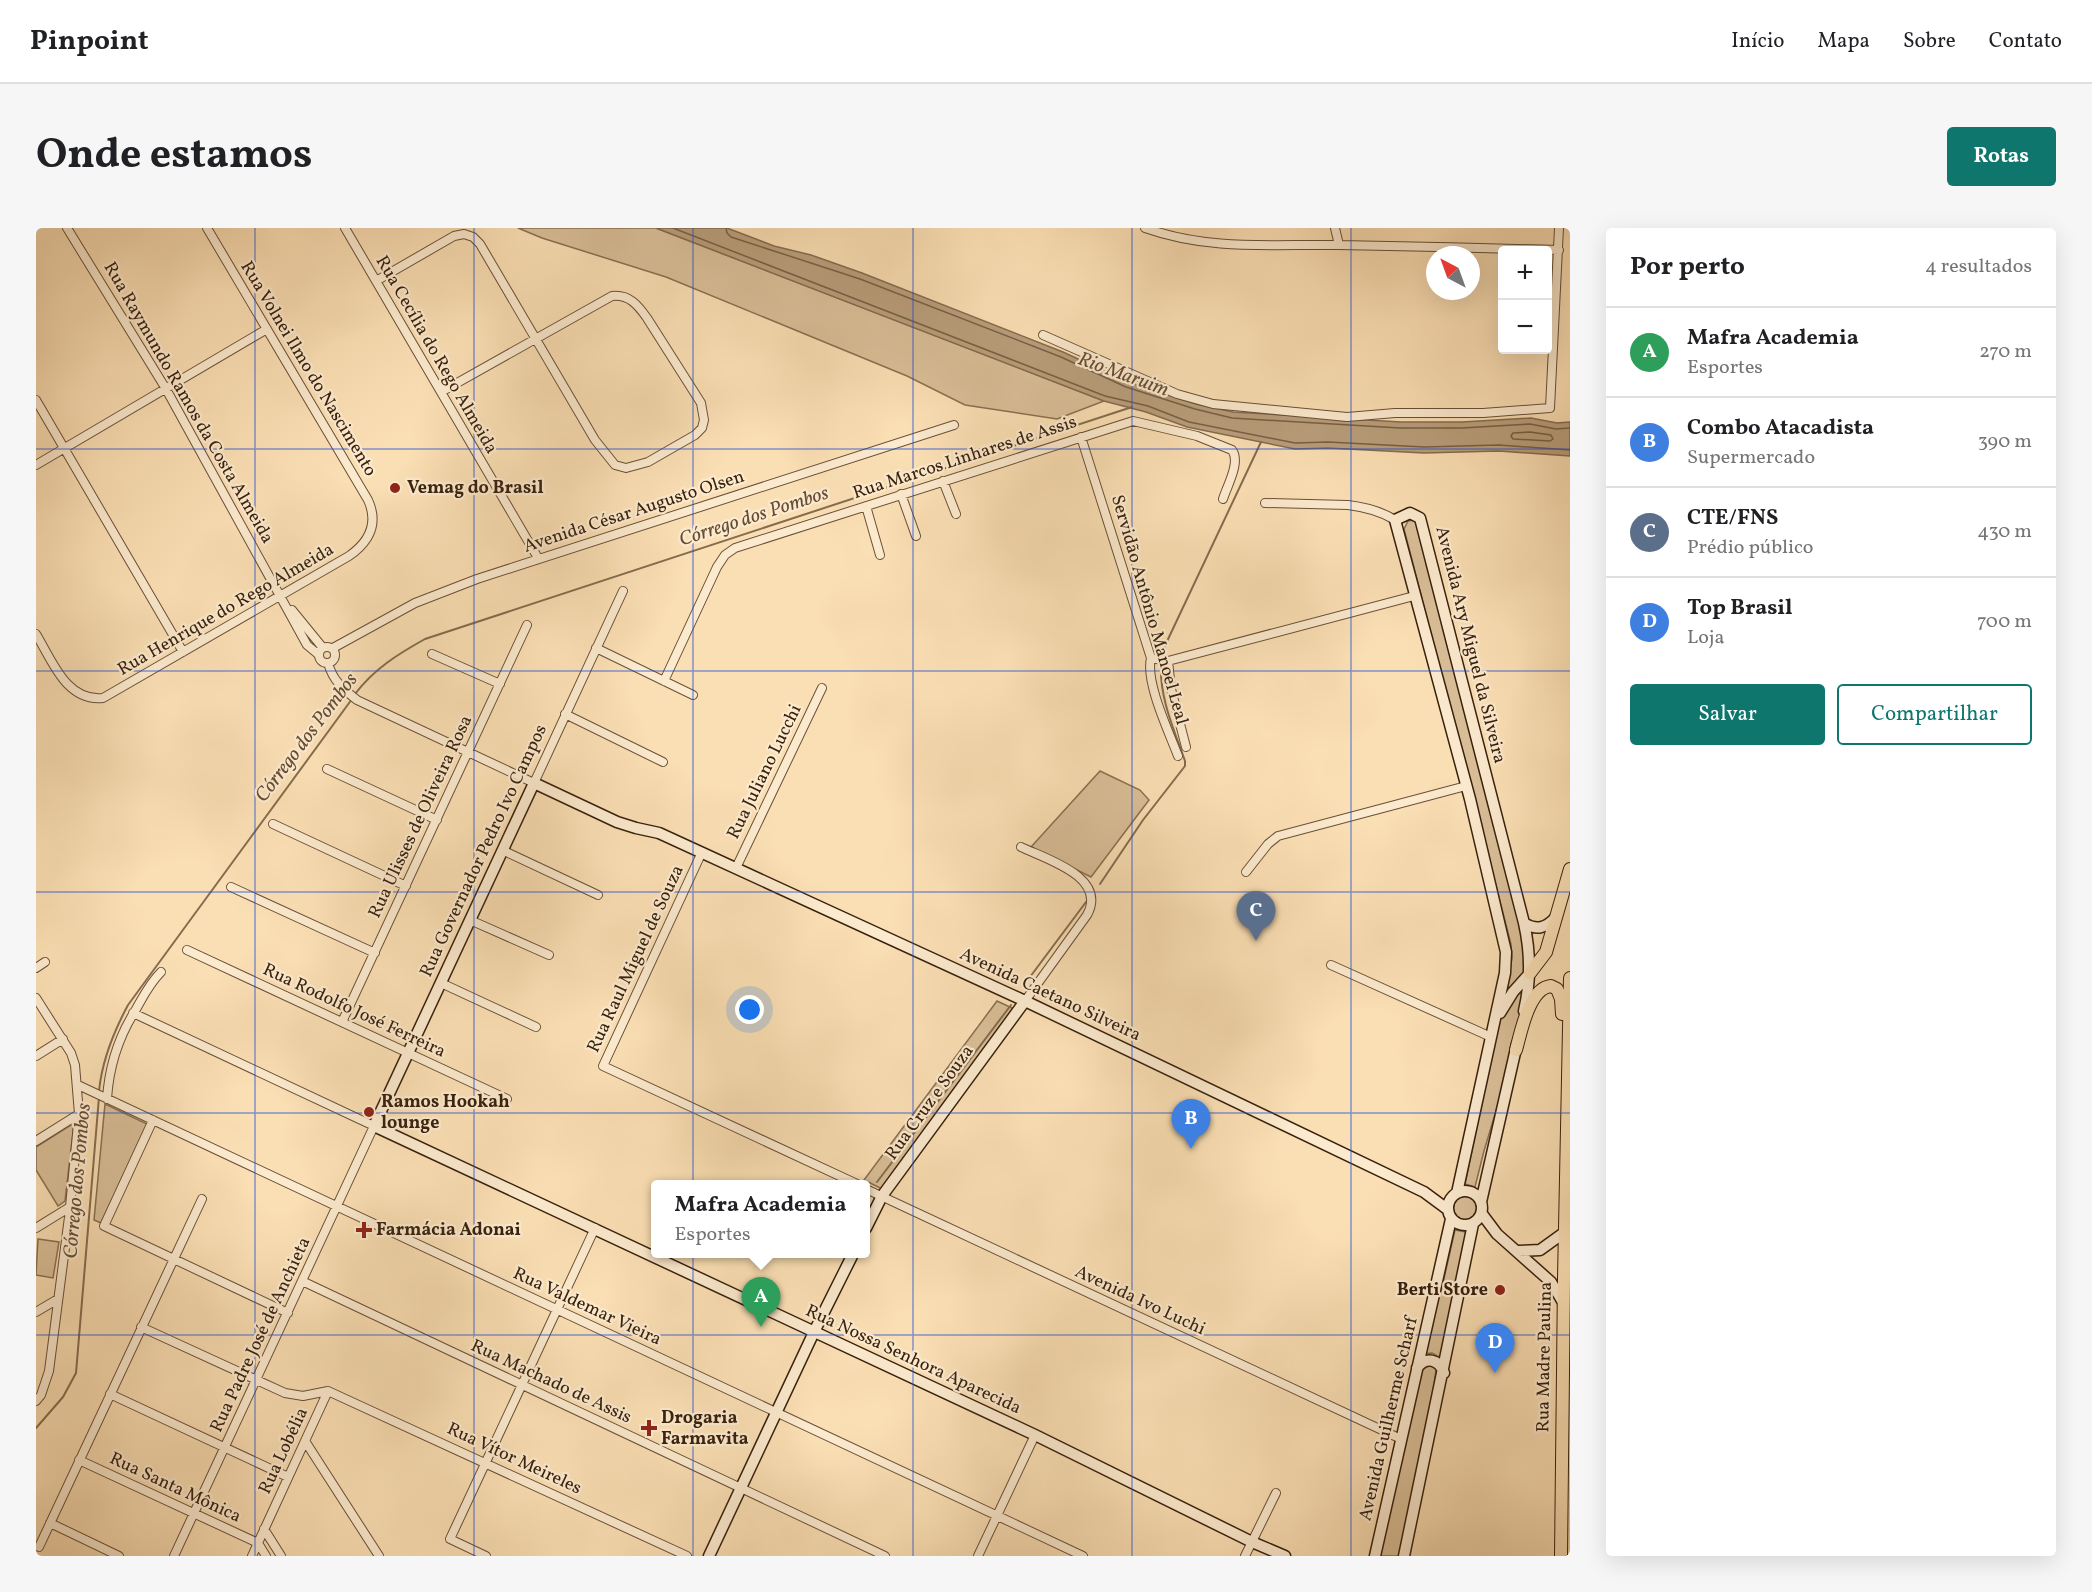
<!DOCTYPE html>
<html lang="pt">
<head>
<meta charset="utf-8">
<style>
  :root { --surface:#fff; --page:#f6f6f6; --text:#202124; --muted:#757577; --line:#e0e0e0; --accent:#0f766e }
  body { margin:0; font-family:Vollkorn,serif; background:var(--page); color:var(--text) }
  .controls { position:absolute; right:18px; top:18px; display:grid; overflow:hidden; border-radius:6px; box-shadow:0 6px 24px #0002 }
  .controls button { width:54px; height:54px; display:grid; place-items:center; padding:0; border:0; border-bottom:2px solid var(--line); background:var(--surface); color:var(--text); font:30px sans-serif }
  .compass { position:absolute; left:1390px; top:18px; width:54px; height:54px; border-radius:50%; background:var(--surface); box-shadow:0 6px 24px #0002; rotate:319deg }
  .you { position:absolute; left:714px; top:782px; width:21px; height:21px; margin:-15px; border:4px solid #fff; border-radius:50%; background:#1a73e8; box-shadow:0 0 0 9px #1a73e833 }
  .badge { display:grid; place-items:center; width:39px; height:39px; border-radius:50%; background:var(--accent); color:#fff; font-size:20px; font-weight:700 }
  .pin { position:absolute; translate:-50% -50px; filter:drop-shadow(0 2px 3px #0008) }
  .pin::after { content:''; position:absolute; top:32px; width:21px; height:18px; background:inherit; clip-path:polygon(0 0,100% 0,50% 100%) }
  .popup { position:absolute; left:615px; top:952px; width:219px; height:78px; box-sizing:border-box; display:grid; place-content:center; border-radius:6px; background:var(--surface); filter:drop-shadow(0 2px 4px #0005); font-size:20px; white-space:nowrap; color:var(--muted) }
  .popup b { font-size:22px; color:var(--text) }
  .popup::after { content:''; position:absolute; left:50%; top:100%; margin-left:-12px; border:12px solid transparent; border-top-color:var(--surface) }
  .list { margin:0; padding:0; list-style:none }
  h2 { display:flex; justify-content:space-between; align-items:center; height:78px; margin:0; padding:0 24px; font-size:26px }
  h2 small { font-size:20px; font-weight:400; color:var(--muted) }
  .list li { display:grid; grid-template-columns:39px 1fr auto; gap:18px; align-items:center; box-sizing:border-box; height:90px; padding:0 24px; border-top:2px solid var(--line) }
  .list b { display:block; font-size:22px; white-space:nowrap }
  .list p { margin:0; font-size:20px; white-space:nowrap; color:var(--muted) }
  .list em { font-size:20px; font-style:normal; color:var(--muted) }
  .actions { display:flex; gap:12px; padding:18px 24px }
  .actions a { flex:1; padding:14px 0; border:2px solid var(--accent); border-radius:6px; text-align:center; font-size:21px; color:var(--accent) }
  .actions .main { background:var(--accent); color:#fff }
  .map { position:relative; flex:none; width:1534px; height:1328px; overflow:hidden; border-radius:6px }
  header { display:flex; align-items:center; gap:36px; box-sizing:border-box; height:84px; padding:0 30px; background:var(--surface); border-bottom:2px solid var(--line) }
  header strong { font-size:28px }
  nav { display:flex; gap:33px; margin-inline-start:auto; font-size:21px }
  .intro { display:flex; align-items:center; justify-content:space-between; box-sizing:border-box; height:144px; padding:0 36px }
  h1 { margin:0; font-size:42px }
  .button { padding:15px 27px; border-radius:6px; background:var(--accent); color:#fff; font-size:21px; font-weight:700 }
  main { display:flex; gap:36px; padding:0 36px }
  aside { flex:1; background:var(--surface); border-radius:6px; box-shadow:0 6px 24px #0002 }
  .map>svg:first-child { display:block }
  .green { fill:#dabf98; stroke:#897052; stroke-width:1.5 }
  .water { fill:#b99e7b; stroke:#856c4f; stroke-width:1.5 }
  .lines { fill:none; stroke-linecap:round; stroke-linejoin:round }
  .shore { stroke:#786044; stroke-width:1.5 }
  .stream { stroke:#856c4f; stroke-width:2 }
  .street-casing { stroke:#695037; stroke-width:10 }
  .secondary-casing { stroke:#38210d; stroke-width:13 }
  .primary-casing { stroke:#38210d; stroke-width:14 }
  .street { stroke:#fceace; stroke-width:8 }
  .secondary { stroke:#fceace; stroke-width:10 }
  .primary { stroke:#fbdfb4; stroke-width:12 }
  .grid { fill:none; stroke:#1d4ed8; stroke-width:1.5; stroke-opacity:0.55 }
  .poi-dot { fill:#8f2418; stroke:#fceace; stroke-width:2 }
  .labels { text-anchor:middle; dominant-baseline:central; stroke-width:4.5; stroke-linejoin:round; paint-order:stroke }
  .street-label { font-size:18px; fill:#38210d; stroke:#fceace }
  .poi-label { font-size:18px; font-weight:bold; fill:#38210d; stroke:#fceace; text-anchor:start }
  .water-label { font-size:20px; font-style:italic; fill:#654d34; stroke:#fceace }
</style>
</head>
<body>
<header>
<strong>Pinpoint</strong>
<nav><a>Início</a><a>Mapa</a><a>Sobre</a><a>Contato</a></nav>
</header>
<div class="intro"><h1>Onde estamos</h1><a class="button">Rotas</a></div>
<main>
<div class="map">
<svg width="1534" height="1328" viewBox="0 0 1534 1328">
  <rect width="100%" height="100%" fill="#fbdfb4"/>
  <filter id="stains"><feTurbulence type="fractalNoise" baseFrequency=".00333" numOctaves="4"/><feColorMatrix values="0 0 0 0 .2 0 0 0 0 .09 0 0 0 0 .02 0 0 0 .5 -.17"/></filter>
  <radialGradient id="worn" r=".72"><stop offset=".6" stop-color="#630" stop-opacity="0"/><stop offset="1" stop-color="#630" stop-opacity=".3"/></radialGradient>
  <!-- green -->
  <path class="green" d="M482,0H620L1068,173L1021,191L929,177L871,148L630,49L506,10Z
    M1379,292L1383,298L1484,683L1493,743L1469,767L1476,730L1475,716L1368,301L1372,293Z
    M1064,543L1104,562L1113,572L1055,649L995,619Z
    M1492,751L1471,846L1448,923L1439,959L1429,956L1460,807L1466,786Z
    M961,773L976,780L975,786L848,962L828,952Z
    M69,876L111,896L65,995L58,992Z
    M38,895L29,973L22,978L0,942V919Z
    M1416 980a13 13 0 1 1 26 0a13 13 0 1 1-26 0Z
    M1419,1002L1430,1004L1405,1130L1396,1125L1385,1126L1407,1055Z
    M2,1011L23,1014L17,1050L0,1047Z
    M1393,1137L1400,1141L1398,1157L1364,1328H1341L1385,1144L1389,1138Z"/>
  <!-- water -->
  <path class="water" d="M620,0H691L738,18L775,27L826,45L1027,124L1092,154L1160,176L1197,184L1365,194H1426L1495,190L1521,195L1534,194V228L1463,223L1388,225L1292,220L1259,221L1151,199L1110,184L1068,173Z"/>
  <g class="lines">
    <!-- shore -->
    <path class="shore" d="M637,0L1069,168L1112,178L1153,194L1259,215L1292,214L1388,219L1463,217L1534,222
      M690,0L691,5L695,9L824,51L1025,129L1090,159L1159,181L1196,190L1364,200H1426L1494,196L1520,201L1534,200
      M1494,204L1515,207L1517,211L1514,213L1477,211L1475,208L1477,205Z"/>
    <!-- stream -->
    <path class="stream" d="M1125,430L1126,424L1225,214
      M319,466C338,441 362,426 389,411L1096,179
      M1064,656L1107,592L1149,538V533C1138,502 1123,469 1125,435
      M988,757L1050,674
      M63,863C66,832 77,805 92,777L316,471
      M841,954L975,777
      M0,1200L27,1169L40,1145L63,869"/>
    <!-- street casing -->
    <g class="street-casing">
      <path id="street" d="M31,0L130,161L271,417L283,427
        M309,0L502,330
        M1109,0C1174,23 1235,16 1303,17C1376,18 1450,20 1523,22
        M1299,0L1303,17
        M340,53L418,8L428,6L437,9L444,16L559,212L579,237L590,240L612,234L659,207L666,200L668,192L665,175L611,90C602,77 593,66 576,68L405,164
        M1007,107L1141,166L1177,176L1311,189L1359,185H1447L1514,180L1523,0
        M0,172L147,424
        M1045,209L1115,430C1109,454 1133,504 1142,528
        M0,237L231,101
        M907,253L920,286
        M865,266L880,308
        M1229,275L1312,277C1328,279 1345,283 1359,292
        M830,278L844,327
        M256,382L287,420
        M0,406C16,432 30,474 67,470L313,328C333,314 343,296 332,272L171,0
        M283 427a8 8 0 1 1 16 0a8 8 0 1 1-16 0Z
        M297,420L379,375L441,351L918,197
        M560,420L657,467
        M396,426L464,456
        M1115,430L1132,433
        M292,435C297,453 307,461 321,472L498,555L587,363
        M628,453L681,339L689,327L699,320L1097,193L1161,208L1196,222C1205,234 1191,258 1187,271
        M529,486L627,534
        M1150,519L1135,461L1132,433L1378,368
        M291,541L401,592
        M237,596L370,658
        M985,619C1010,631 1072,649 1051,687L989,773
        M466,622L562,667
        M666,624L567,838L821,956
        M700,640L786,460
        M1210,644L1232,616L1242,608L1430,558
        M195,659L339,725
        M434,692L513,727
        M151,722L471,871
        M1295,737L1455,809
        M0,740L9,734
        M405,755L500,799
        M0,770L35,825L39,837L43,886L33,989L13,1143L5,1167L0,1173
        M97,785L338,898L138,1328
        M306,794L491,397
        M0,828L27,811
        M42,857L1047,1328
        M71,871C73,839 82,810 99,783C107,769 113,756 125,744
        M117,892L68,998L252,1085
        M0,913L43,886
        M830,961L1365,1211
        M0,1000L34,979
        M266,1053L849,1328
        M0,1084L22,1071
        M105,1099L249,1165L267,1168L292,1163
        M292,1163L651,1328
        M74,1166L252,1249
        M269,1213L343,1328
        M43,1232L222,1315L230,1328
        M14,1295L83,1328
        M228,1301L245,1328
        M3,1319L166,971
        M216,1328L292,1163
        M450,1328L414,1311L559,1000
        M942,1328L999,1207
        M1209,1328L1240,1265"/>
    </g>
    <!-- secondary casing -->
    <g class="secondary-casing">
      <path id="secondary" d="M1488,695C1501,703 1510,700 1520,689
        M1464,785L1477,764L1494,745
        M1412 980a17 17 0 1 1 34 0a17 17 0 1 1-34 0Z
        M1421,965L1469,745L1470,724L1434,571L1359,292L1374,285L1384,290L1488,695C1495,726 1495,753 1488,783
        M1445,974L1481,816
        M1446,986L1461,1006L1515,1054L1528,1076
        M830,1000L846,968L989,773
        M1482,1023L1504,1022L1529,1004
        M1381,1140C1390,1128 1403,1131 1408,1145
        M673,1328L778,1104L817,1026
        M1249,1328L1216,1314L999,1207L338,898L498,555L581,594L600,600L623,605L989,773L1388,964L1411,981
        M1339,1328L1415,991
        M1368,1328L1437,996"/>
    </g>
    <!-- primary casing -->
    <g class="primary-casing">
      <path id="primary" d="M1494,745L1510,724L1534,641
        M1480,822C1485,804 1493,760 1515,758L1521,761L1525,771L1526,786
        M1525,1328L1528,1051L1534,750"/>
    </g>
    <!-- street -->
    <use href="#street" class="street"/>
    <!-- secondary -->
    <use href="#secondary" class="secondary"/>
    <!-- primary -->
    <use href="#primary" class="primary"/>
  </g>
  <!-- grid -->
  <path class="grid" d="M219,0V1328M438,0V1328M657,0V1328M877,0V1328M1096,0V1328M1315,0V1328M0,221H1534M0,443H1534M0,664H1534M0,885H1534M0,1107H1534"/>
  <!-- markers -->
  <g class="poi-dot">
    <circle cx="359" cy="260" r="6"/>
    <circle cx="333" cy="884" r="6"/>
    <path d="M325 993h6v6h6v6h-6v6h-6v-6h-6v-6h6z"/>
    <circle cx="1464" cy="1062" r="6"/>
    <path d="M610 1191h6v6h6v6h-6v6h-6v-6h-6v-6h6z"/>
  </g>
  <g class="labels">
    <!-- street labels -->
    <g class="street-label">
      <text transform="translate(400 127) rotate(60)">Rua Cecília do Rego Almeida</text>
      <text transform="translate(272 141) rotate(59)">Rua Volnei Ilmo do Nascimento</text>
      <text transform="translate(152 175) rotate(60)">Rua Raymundo Ramos da Costa Almeida</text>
      <text transform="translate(929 230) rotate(-18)">Rua Marcos Linhares de Assis</text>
      <text transform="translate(598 284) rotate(-18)">Avenida César Augusto Olsen</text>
      <text transform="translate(190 382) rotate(-30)">Rua Henrique do Rego Almeida</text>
      <text transform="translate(1113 382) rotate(74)">Servidão Antônio Manoel Leal</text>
      <text transform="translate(1434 417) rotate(76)">Avenida Ary Miguel da Silveira</text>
      <text transform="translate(729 544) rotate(-64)">Rua Juliano Lucchi</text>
      <text transform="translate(385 589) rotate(-65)">Rua Ulisses de Oliveira Rosa</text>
      <text transform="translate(448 623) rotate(-65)">Rua Governador Pedro Ivo Campos</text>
      <text transform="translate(600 731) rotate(-65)">Rua Raul Miguel de Souza</text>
      <text transform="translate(1014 767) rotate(25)">Avenida Caetano Silveira</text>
      <text transform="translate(318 783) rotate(25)">Rua Rodolfo José Ferreira</text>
      <text transform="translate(894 875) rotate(-54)">Rua Cruz e Souza</text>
      <text transform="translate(1104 1073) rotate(25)">Avenida Ivo Luchi</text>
      <text transform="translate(551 1079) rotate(25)">Rua Valdemar Vieira</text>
      <text transform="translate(225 1107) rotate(-65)">Rua Padre José de Anchieta</text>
      <text transform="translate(1509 1129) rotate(-89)">Rua Madre Paulina</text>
      <text transform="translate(877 1132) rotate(25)">Rua Nossa Senhora Aparecida</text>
      <text transform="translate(515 1154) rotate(25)">Rua Machado de Assis</text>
      <text transform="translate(1353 1191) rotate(-77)">Avenida Guilherme Scharf</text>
      <text transform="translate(248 1223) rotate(-65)">Rua Lobélia</text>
      <text transform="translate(478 1231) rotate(25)">Rua Vítor Meireles</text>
      <text transform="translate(139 1260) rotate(25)">Rua Santa Mônica</text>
    </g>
    <!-- poi labels -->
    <g class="poi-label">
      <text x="371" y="260">Vemag do Brasil</text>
      <text x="345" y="874">Ramos Hookah<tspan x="345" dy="21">lounge</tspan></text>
      <text x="340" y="1002">Farmácia Adonai</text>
      <text x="1452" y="1062" text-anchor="end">Berti Store</text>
      <text x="625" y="1190">Drogaria<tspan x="625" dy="21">Farmavita</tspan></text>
    </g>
    <!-- water labels -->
    <g class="water-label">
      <text transform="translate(1087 147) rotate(20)">Rio Maruim</text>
      <text transform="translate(718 289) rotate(-18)">Córrego dos Pombos</text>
      <text transform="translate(271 510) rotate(-53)">Córrego dos Pombos</text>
      <text transform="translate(42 953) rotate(-85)">Córrego dos Pombos</text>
    </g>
  </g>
  <rect width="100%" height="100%" filter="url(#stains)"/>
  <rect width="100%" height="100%" fill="url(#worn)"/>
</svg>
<div class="controls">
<button>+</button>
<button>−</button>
</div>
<svg class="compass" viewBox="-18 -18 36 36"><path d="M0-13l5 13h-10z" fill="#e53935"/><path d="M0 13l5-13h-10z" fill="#757577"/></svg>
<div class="you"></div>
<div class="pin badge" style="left:725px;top:1099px;background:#2e9e5b">A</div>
<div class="popup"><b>Mafra Academia</b>Esportes</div>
<div class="pin badge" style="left:1155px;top:921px;background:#3f7fe0">B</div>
<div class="pin badge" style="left:1220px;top:713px;background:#5c6f8a">C</div>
<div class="pin badge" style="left:1459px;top:1145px;background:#3f7fe0">D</div>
</div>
<aside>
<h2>Por perto<small>4 resultados</small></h2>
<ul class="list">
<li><span class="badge" style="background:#2e9e5b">A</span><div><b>Mafra Academia</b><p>Esportes</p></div><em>270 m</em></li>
<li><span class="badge" style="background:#3f7fe0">B</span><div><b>Combo Atacadista</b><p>Supermercado</p></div><em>390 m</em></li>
<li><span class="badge" style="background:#5c6f8a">C</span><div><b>CTE/FNS</b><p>Prédio público</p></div><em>430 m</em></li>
<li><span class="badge" style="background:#3f7fe0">D</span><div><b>Top Brasil</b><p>Loja</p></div><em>700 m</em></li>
</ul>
<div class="actions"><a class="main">Salvar</a><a>Compartilhar</a></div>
</aside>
</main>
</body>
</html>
